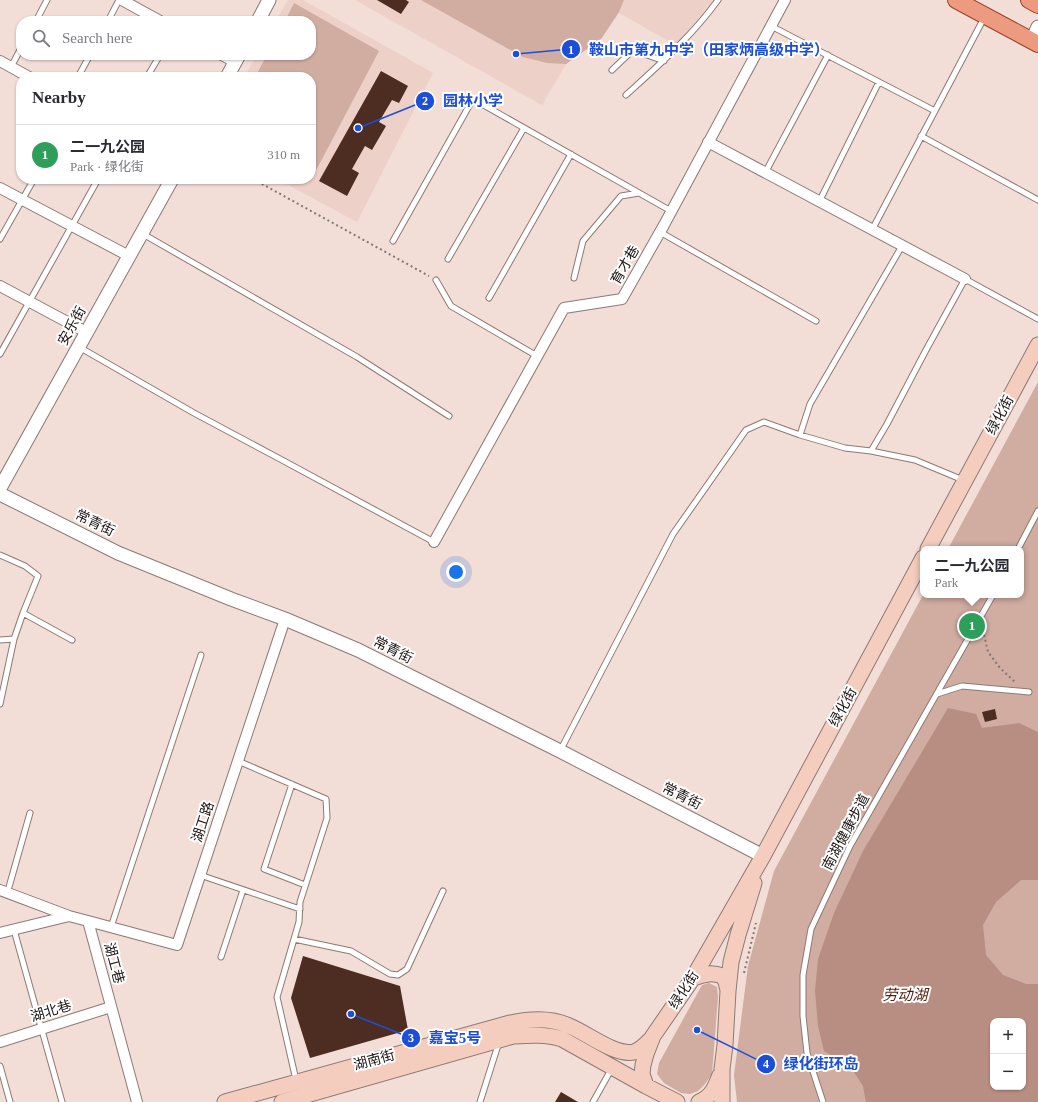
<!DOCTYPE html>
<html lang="en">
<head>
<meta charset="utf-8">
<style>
  :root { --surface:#fff; --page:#f2f2f3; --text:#2b2b33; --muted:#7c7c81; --line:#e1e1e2; --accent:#2c756f }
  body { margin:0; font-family:"Times New Roman","Noto Sans SC",serif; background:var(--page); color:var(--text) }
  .controls { position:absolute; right:12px; bottom:12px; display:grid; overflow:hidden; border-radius:8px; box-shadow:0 1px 3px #0004 }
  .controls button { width:36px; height:36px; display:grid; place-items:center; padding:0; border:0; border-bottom:1px solid var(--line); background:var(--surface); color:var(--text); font:20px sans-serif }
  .you { position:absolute; left:456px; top:572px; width:14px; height:14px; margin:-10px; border:3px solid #fff; border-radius:50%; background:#1a73e8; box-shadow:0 0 0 6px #1a73e833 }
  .badge { display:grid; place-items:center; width:26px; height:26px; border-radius:50%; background:var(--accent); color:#fff; font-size:13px; font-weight:700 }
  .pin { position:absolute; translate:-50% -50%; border:2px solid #fff; box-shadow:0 1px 4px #0006 }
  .popup { position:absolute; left:920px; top:546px; width:104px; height:52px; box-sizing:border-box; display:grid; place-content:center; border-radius:8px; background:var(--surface); filter:drop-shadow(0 1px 3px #0005); font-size:13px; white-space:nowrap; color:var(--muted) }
  .popup b { font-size:15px; color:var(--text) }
  .popup::after { content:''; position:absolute; left:50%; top:100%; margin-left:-8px; border:8px solid transparent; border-top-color:var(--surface) }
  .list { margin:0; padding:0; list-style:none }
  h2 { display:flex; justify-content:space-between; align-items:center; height:52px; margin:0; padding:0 16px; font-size:17px }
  h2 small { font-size:13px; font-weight:400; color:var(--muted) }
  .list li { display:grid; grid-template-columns:26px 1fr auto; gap:12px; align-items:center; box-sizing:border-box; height:60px; padding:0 16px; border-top:1px solid var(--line) }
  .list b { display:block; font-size:15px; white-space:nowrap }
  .list p { margin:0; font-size:13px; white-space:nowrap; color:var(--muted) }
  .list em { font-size:13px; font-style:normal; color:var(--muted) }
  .icon { flex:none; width:22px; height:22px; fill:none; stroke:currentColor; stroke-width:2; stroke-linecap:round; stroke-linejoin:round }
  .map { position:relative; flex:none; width:1038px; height:1102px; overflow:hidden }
  .search { position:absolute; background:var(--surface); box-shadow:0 1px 3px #0004; left:16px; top:16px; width:300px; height:44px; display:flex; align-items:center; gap:10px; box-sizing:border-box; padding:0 14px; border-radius:16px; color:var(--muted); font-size:15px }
  .panel { position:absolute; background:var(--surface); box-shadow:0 1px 3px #0004; left:16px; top:72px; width:300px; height:112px; border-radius:16px }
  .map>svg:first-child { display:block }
  .built { fill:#edd0c7 }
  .green { fill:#d0aca1; fill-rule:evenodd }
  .water { fill:#b78e81; fill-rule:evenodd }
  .building { fill:#4d2c21 }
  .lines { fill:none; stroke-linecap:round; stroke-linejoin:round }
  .service-casing { stroke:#8c7a74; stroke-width:7 }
  .minor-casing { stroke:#8c7a74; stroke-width:12 }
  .tertiary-casing { stroke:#8c7a74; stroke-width:15 }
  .secondary-casing { stroke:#8c7a74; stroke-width:17 }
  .primary-casing { stroke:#9b4123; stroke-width:18 }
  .path { stroke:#857773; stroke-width:2; stroke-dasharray:2 3; stroke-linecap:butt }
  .service { stroke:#fff; stroke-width:5 }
  .minor { stroke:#fff; stroke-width:10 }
  .tertiary { stroke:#fff; stroke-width:13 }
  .secondary { stroke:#f5cdbf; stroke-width:15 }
  .primary { stroke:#ec9b80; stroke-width:16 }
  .labels { text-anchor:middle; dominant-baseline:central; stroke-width:4; stroke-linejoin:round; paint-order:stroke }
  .street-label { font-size:14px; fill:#1d1614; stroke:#fff }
  .water-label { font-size:15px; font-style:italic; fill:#541f0e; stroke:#fff }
  .leader { fill:none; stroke:#1d4ed8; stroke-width:1.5 }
  .callout-dot { fill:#1d4ed8; stroke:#fff; stroke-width:1.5 }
  .mark-label { font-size:12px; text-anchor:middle; font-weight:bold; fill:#fff }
  .callout-label { font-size:15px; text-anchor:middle; font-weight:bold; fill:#1d4ed8; stroke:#fff; stroke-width:4; stroke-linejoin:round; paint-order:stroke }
</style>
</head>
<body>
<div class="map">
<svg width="1038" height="1102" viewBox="0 0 1038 1102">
  <rect width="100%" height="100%" fill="#f2ddd7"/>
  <!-- built -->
  <path class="built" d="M288,0H303L433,73L357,222L277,179H311V77H244L257,55H311V21H276Z
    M355,0H713L676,45L619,13L601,39L566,64L542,105Z"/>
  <!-- green -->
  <path class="green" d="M421,0H624L619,12L601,39L566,64L547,63L523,57Z
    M294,3L379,51L311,180L309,179H311V77H255L267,55H311V21H285Z
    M1038,382V1102H737L734,1075L748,966L774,871L923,595H1021V549H948ZM993,1021H1023V1087H993Z
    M709,983L717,987L718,997L712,1074L705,1084L698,1091L690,1094L681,1093L664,1083L657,1074L659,1063L702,985Z"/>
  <!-- water -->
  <path class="water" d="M948,708L976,714L982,728L1019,723L1038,732V880H1021L996,902L983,925L986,955L1003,975L1026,984H1038V1102H866L863,1086L850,1066L824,1051L818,1026L815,991L818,959L834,913L863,851ZM993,1021H1023V1087H993Z"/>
  <!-- building -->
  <path class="building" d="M377,0H406L409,2L401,14Z
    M381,71L408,86L399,103L392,100L379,122L386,126L372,150L365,146L352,169L359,173L347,196L319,181Z
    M995,709L997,719L985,722L982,712Z
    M303,956L400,986L408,1030L310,1058L291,998Z
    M561,1092L578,1102H555Z"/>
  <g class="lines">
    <!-- service casing -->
    <g class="service-casing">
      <path id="service" d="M36,21L47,0
        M108,21L119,0
        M771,26L935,111
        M11,67L21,48
        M612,70L633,50L664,61
        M78,77L90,55
        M147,77L160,55
        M626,95C659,65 692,36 718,0
        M921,136L1038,200
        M765,173L828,55
        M819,202L879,82
        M872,230L984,18
        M660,232L816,321
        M143,234L357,357L449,416
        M0,239L34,179
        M393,241L473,99L671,211
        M448,259L524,128
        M574,278L583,241L621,196L639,193
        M436,280L451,306L537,356
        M489,298L571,154
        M79,347L194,413L282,460L434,542
        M0,354L97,181
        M800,435L810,404L902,246
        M871,451L915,460L963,480
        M1018,549L1038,511
        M0,555L25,566L38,576L23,613L14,639L0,704
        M23,613L72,640
        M0,640L14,639
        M937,694L962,686L1029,692
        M560,751L673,534L746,430L764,422L800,435L845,448L871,451L887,424L926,350L965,279L1038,319
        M238,761L326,799L327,818L300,902L299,922L277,997L296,1080
        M292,784L264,869L305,885
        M200,875L300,909
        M9,887L30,813
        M111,927L201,655
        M14,930L62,1102
        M294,939L351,951L390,974L398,975L407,969L443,891
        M221,957L243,890
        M0,1066L10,1102
        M480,1102L499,1042
        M593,1102L612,1068
        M823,1102L807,1053L803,1016V975L811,929L850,846L993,595"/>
    </g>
    <!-- minor casing -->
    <g class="minor-casing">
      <path id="minor" d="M122,0L160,21
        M222,55L235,62
        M0,61L29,77
        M708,142L965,279
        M0,188L129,256
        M0,286L86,332
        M434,542L564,308L622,299L664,225L785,0
        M0,890L69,916L88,921L137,1102
        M88,921L177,945L285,619
        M0,933L69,916
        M0,1042L111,1007"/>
    </g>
    <!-- tertiary casing -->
    <g class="tertiary-casing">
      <path id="tertiary" d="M258,21L269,0
        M1032,40L1038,27
        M227,77L239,55
        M0,488L172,179
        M0,494L118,553L231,599L285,619L358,650L560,751L763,856"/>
    </g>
    <!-- secondary casing -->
    <g class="secondary-casing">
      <path id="secondary" d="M928,549L1038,345
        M693,978C705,974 711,972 723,976L726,982L728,990
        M646,1086L642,1074L643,1065L646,1054L653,1036L693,978L763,856L923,558
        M225,1102L510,1023C529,1019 549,1017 567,1025C586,1032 614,1056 634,1052C641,1050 647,1043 651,1039
        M282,1102L513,1036C530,1035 546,1034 562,1039L646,1086L677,1102
        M699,1102C712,1096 715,1088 720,1075
        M722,1102V1069L725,1045L728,991L731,962L738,935L754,883"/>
    </g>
    <!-- primary casing -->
    <g class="primary-casing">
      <path id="primary" d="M956,0L1038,44
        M1029,0L1038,5"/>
    </g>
    <!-- path -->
    <path class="path" d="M253,179L429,276
      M983,630L988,652L1000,668L1015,682
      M744,973L756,923"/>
    <!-- service -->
    <use href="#service" class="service"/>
    <!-- minor -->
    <use href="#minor" class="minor"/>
    <!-- tertiary -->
    <use href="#tertiary" class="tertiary"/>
    <!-- secondary -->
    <use href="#secondary" class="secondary"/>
    <!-- primary -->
    <use href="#primary" class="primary"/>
  </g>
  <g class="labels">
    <!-- street labels -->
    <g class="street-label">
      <text transform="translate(625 265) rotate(-60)">育才巷</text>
      <text transform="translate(72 326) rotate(-61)">安乐街</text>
      <text transform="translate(1000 415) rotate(-62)">绿化街</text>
      <text transform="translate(95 523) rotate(26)">常青街</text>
      <text transform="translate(393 650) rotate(27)">常青街</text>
      <text transform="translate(843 707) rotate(-62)">绿化街</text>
      <text transform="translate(682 796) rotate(27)">常青街</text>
      <text transform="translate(203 822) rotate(-72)">湖工路</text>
      <text transform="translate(846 832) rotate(-62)">南湖健康步道</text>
      <text transform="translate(114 963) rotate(75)">湖工巷</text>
      <text transform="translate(684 990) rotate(-57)">绿化街</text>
      <text transform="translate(51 1011) rotate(-17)">湖北巷</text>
      <text transform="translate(374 1060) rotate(-15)">湖南街</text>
    </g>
    <!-- water labels -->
    <g class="water-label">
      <text x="905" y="995">劳动湖</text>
    </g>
  </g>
  <!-- callouts -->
  <path class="leader" d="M516 54L571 49M358 128L425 101M351 1014L411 1038M697 1030L766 1064"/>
  <g class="callout-dot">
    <circle cx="516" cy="54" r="4"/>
    <circle cx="358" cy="128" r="4"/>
    <circle cx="351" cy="1014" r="4"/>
    <circle cx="697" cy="1030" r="4"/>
    <circle cx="571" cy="49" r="10"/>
    <circle cx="425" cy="101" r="10"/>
    <circle cx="411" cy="1038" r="10"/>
    <circle cx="766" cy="1064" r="10"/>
  </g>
  <g class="mark-label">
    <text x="571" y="54">1</text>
    <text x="425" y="105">2</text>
    <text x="411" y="1042">3</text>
    <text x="766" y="1068">4</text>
  </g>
  <g class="callout-label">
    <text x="709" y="55">鞍山市第九中学（田家炳高级中学）</text>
    <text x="473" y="106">园林小学</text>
    <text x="455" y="1043">嘉宝5号</text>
    <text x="821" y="1069">绿化街环岛</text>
  </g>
</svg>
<div class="controls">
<button>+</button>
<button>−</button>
</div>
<div class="you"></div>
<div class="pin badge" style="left:972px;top:626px;background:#2e9e5b">1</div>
<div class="popup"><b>二一九公园</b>Park</div>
<div class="search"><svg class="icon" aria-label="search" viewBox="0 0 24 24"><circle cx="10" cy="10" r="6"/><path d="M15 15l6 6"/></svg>Search here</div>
<section class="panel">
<h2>Nearby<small></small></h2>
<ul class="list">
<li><span class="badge" style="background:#2e9e5b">1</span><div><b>二一九公园</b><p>Park · 绿化街</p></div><em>310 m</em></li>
</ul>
</section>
</div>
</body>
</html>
